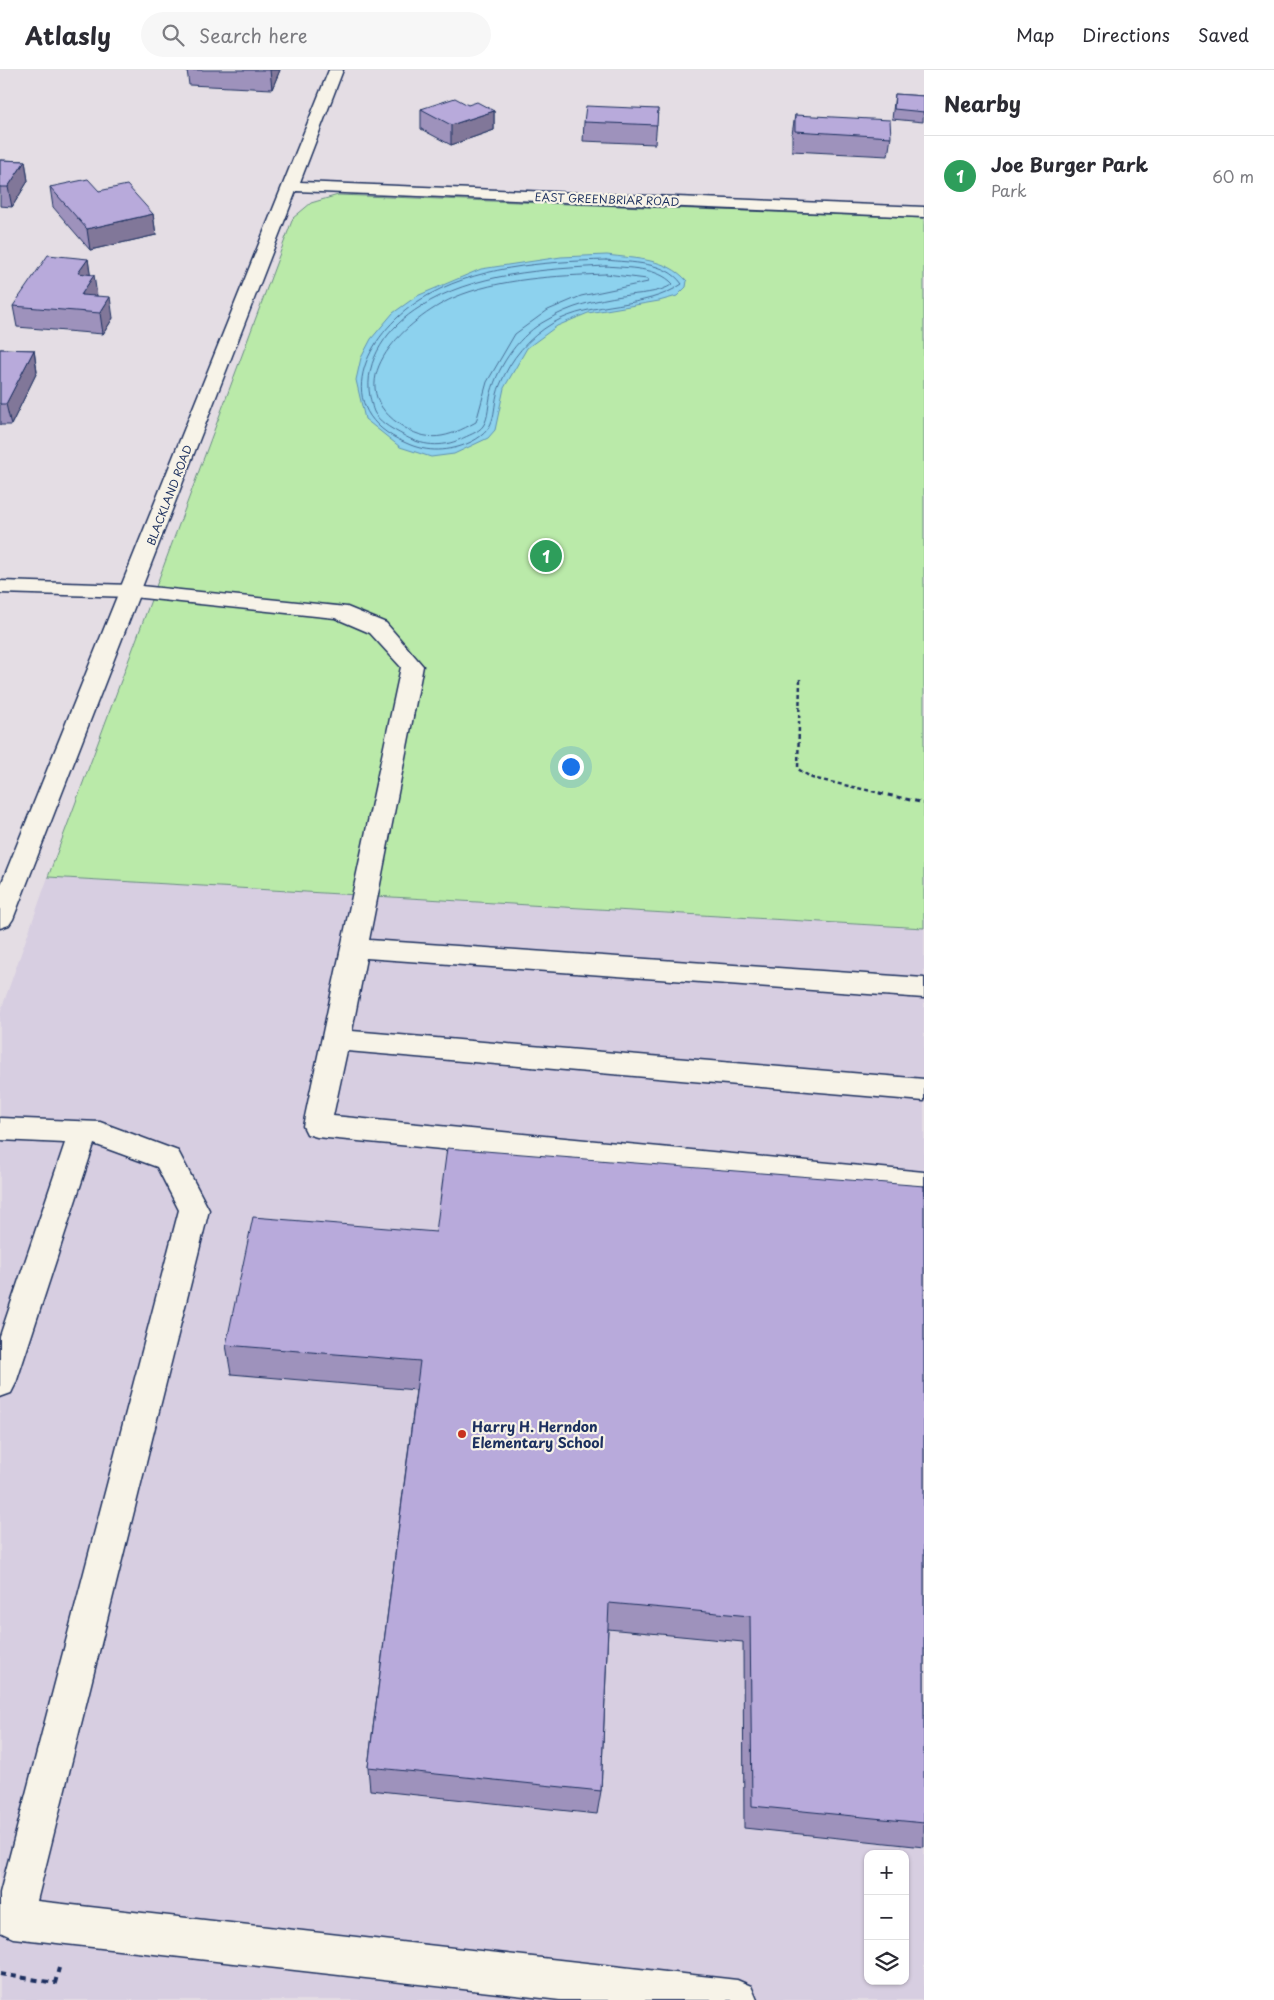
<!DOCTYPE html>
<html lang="en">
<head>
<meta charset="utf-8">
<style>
  :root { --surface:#fff; --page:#f7f7f7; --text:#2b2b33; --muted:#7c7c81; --line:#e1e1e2; --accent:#c8321e }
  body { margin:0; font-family:"Playpen Sans",sans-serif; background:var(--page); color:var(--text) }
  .controls { position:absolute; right:15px; bottom:15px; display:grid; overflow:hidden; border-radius:10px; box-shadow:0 1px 4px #0004 }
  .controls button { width:45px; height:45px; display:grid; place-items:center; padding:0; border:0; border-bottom:1px solid var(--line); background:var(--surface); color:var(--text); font:25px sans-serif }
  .you { position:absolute; left:570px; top:696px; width:18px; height:18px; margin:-12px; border:4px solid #fff; border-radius:50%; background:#1a73e8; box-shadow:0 0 0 8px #1a73e833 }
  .badge { display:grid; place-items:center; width:32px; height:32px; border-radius:50%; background:var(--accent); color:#fff; font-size:16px; font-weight:700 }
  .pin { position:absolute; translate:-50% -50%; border:2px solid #fff; box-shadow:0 1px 5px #0006 }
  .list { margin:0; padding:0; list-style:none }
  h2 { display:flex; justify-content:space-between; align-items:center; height:65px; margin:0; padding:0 20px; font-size:21px }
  h2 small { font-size:16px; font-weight:400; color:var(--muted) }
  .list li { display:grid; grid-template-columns:32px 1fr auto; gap:15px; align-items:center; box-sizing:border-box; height:80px; padding:0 20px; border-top:1px solid var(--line) }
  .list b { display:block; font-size:19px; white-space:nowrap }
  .list p { margin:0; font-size:16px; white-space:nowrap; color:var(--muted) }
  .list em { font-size:16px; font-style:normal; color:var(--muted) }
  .icon { flex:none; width:28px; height:28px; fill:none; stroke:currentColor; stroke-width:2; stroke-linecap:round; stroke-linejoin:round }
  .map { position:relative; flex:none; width:924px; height:1930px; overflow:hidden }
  header { display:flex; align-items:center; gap:30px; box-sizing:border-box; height:70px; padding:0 25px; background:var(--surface); border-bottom:1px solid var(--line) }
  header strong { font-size:24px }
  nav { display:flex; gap:28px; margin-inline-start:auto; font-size:18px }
  .search { width:350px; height:45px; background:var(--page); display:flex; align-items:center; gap:12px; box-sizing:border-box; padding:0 18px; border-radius:28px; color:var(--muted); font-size:19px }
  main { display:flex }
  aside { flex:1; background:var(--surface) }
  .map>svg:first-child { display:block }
  .built { fill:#d7cee1; fill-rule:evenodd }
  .green { fill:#baeaa9; stroke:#6a8c84 }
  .water { fill:#8dd2ee; stroke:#5f91b4 }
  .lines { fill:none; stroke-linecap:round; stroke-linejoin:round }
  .shore { stroke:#497098; stroke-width:1 }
  .lane-casing { stroke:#1b2f5e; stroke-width:3 }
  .street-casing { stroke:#1b2f5e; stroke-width:3 }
  .secondary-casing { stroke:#1b2f5e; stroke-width:3 }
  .path-far2 { stroke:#1b2f5e; stroke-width:2.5; stroke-dasharray:4 3; stroke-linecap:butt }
  .path-far1 { stroke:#1b2f5e; stroke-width:3; stroke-dasharray:5 4; stroke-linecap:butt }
  .path { stroke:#1b2f5e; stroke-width:4; stroke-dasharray:6 5; stroke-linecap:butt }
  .lane { fill:#f7f3e8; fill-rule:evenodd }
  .street { fill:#f7f3e8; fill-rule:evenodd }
  .secondary { fill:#f7f3e8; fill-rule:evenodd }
  .wall { fill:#9e92bc; stroke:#1b2f5e }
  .shaded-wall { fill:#817799; stroke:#1b2f5e }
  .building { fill:#b8aadb; stroke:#1b2f5e }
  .poi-dot { fill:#c8321e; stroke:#f7f3e8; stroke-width:2 }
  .labels { text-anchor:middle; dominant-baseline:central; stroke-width:4.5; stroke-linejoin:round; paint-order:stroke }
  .far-street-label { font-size:11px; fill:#1b2f5e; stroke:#f7f3e8 }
  .poi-label { font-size:14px; font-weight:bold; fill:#1b2f5e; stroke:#f7f3e8; text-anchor:start }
</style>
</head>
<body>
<header>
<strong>Atlasly</strong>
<div class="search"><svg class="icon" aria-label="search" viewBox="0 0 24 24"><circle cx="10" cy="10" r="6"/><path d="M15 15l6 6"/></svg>Search here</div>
<nav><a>Map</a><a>Directions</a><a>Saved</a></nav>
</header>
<main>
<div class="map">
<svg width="924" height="1930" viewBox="0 0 924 1930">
  <rect width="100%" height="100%" fill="#e4dde4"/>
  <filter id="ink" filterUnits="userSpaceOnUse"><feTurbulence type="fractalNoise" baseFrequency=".02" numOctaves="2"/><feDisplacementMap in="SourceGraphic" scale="10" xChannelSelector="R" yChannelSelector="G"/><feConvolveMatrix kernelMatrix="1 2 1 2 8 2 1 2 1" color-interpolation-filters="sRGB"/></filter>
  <g filter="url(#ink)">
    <!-- built -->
    <path class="built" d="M48,807L924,858V1930H0V943ZM868,1784H905V1911H868Z"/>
    <!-- green -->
    <path class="green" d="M338,125L924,148V858L48,807L293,148L311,133Z"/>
    <!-- water -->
    <path class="water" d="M607,185C635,189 667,188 687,211L686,217L677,226L659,231L588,243L557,256L527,278L504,318L495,360L488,368L454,384L431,387L400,377L365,349L356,310L361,288L371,269L393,243L417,226L481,199L561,187Z"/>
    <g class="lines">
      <!-- shore -->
      <path class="shore" d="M606,190C631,193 666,191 682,214C645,240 593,230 553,253C528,268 511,288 500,315C490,340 501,357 471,372C450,382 427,383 406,373C328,340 365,265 420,230C474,196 543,192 606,190Z
        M606,196C627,198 658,197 673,214C658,224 639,223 622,226C596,230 570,236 547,250C520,264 499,294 491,323C488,333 489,348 483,356C479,362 467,366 461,369C442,378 421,376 403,365C394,360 382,354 376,345C372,340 372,333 370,327C363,290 389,256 420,237C473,203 545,199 606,196Z
        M606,204L647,209L648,212L581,226L548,240L515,264L487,312L476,352C447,368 428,374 399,354C337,311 409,248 453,228C500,208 555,206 606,204Z"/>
      <!-- lane casing -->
      <g class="lane-casing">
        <path id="lane" d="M131,515L347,537L386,553L423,596L369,870L924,908V928L366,888L352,961L924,1009V1031L347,981L333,1046L924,1102V1126L317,1067L307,1064L303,1056L401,597L370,563L335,548L123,526L120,521L123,516Z
          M0,1048L100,1052L178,1081L209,1140L37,1831L737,1910L751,1916L757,1930H560L13,1868L0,1862V1823L179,1140L157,1097L94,1074L16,1313L11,1323L0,1327V1266L65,1073L0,1070Z"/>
      </g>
      <!-- street casing -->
      <g class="street-casing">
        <path id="street" d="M0,511L131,515L139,516L142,521L139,526L131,527L0,523Z"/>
      </g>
      <!-- secondary casing -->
      <g class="secondary-casing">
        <path id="secondary" d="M329,0H343L300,112L924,137V147L296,121L13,849L9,855L0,858V817Z"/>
      </g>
      <!-- path-far2 -->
      <path class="path-far2" d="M800,609L798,699L812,708L885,724"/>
      <!-- path-far1 -->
      <path class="path-far1" d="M879,723L924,733"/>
      <!-- path -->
      <path class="path" d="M0,1904L55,1913L59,1898"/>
      <!-- lane -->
      <use href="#lane" class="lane"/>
      <!-- street -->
      <use href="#street" class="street"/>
      <!-- secondary -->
      <use href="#secondary" class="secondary"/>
    </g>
    <!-- wall -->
    <path class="wall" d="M187,0H280L272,19L189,15Z
      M895,24L924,26L923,52L892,49Z
      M468,35L494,41V60L451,75L421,59V39Z
      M658,39L655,74L583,71L584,52Z
      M795,45L891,67L888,86L792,81V64Z
      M0,90L25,91L28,111L12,137L0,136Z
      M50,117L99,121L153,144L156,165L90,180L53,137Z
      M88,189L90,205L97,226L113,248L103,264L17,257L13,236Z
      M0,279L34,280L37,302L11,355H0Z
      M924,1116V1777L744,1758L743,1572L608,1559L601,1721L597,1744L370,1720L368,1697L416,1320L231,1304L226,1275L436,1162Z"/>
    <!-- shaded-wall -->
    <path class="shaded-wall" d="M270,0H280L272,19Z
      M494,41V60L451,75V55Z
      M25,91L28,111L12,137L8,117Z
      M153,144L156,165L90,180L87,159Z
      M88,189L91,209L78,203Z
      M94,205L97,226L87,242L81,225Z
      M110,227L113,248L103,264L100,243Z
      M34,280L37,302L11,355L6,334Z"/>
    <!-- building -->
    <path class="building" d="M895,24L924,26V42L894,39Z
      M455,28L468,35L477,32L494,41L451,55L421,39Z
      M586,36L658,39L657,55L584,52Z
      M795,45L890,50L891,67L795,61Z
      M0,90L25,91L8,117H0Z
      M88,109L99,121L127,115L153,144L87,159L50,117Z
      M48,185L88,189L78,203L94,205L81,225L110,227L100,243L13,236Z
      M0,279L34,280L6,334H0Z
      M447,1078L924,1116V1753L752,1736L750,1546L609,1533L601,1721L368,1697L420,1291L226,1275L253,1147L436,1162Z"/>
  </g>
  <!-- markers -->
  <circle class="poi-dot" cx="462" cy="1364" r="5"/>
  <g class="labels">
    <!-- far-street labels -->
    <g class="far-street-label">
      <text transform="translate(607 129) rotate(2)">EAST GREENBRIAR ROAD</text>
      <text transform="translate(169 425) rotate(-69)">BLACKLAND ROAD</text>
    </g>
    <!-- poi labels -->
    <g class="poi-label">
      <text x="472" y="1356">Harry H. Herndon<tspan x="472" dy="16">Elementary School</tspan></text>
    </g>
  </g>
</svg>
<div class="controls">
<button>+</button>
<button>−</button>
<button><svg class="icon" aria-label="layers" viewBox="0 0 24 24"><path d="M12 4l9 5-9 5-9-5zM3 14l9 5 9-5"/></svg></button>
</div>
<div class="you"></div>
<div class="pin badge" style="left:546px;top:486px;background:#2e9e5b">1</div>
</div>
<aside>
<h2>Nearby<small></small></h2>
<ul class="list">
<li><span class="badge" style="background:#2e9e5b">1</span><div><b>Joe Burger Park</b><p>Park</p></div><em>60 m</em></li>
</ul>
</aside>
</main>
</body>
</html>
